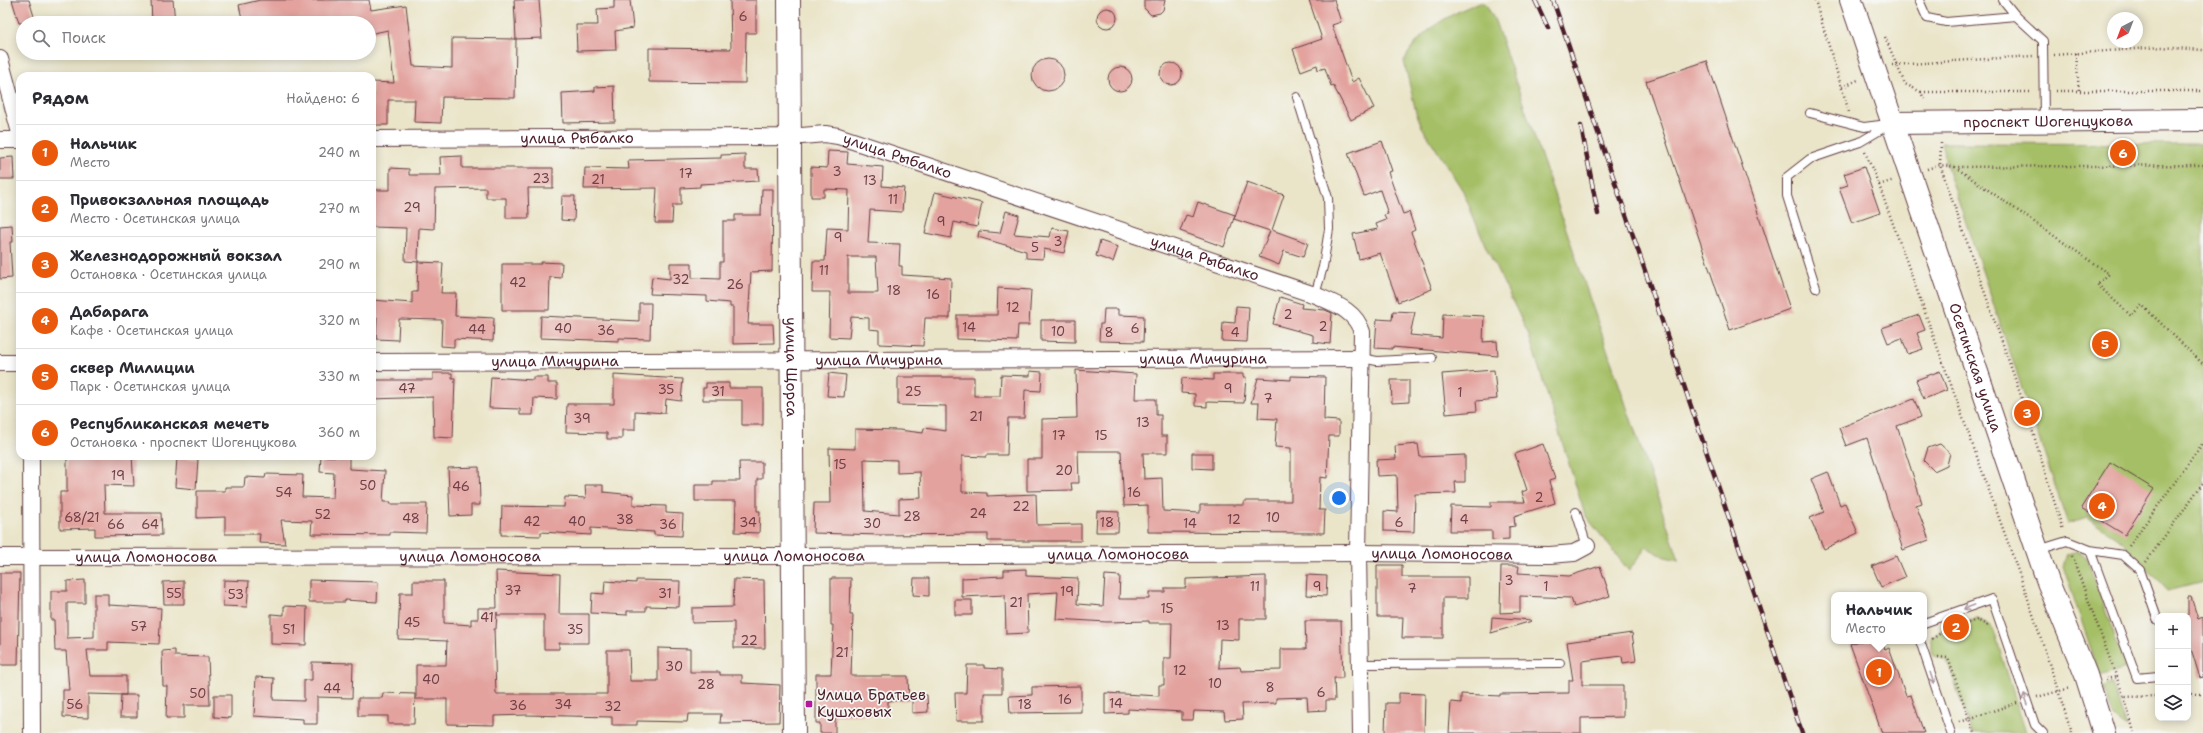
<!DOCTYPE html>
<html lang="ru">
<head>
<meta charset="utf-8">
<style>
  :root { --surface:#fff; --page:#f7f7f7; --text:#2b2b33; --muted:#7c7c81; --line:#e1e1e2; --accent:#ea580c }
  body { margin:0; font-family:"Shantell Sans",sans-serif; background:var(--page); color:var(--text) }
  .controls { position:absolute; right:12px; bottom:12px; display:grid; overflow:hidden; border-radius:8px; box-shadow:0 2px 10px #0003 }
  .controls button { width:36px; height:36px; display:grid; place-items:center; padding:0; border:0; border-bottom:1px solid var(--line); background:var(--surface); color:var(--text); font:20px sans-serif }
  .compass { position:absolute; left:2107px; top:12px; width:36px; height:36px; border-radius:50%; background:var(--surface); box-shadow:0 2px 10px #0003; rotate:222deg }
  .you { position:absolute; left:1339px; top:498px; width:14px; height:14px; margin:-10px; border:3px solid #fff; border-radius:50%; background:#1a73e8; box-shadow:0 0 0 6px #1a73e833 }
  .badge { display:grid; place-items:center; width:26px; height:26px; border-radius:50%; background:var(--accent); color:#fff; font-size:13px; font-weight:700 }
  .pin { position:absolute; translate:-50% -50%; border:2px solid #fff; box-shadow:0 1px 4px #0006 }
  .popup { position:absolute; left:1831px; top:592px; width:96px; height:52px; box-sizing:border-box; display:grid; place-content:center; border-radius:8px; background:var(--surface); filter:drop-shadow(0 1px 3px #0005); font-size:13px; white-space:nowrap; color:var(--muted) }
  .popup b { font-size:15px; color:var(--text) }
  .popup::after { content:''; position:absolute; left:50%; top:100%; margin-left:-8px; border:8px solid transparent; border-top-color:var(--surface) }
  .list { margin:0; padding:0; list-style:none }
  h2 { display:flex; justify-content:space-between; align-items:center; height:52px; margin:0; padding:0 16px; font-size:17px }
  h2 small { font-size:13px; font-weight:400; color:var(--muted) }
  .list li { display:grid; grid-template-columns:26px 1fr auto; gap:12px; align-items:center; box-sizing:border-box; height:56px; padding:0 16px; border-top:1px solid var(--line) }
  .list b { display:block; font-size:15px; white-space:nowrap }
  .list p { margin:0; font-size:13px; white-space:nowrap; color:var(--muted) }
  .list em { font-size:13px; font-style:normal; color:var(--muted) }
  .icon { flex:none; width:22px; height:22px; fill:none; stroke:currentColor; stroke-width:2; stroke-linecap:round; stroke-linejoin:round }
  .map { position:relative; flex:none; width:2203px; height:733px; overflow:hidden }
  .search { position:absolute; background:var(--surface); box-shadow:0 2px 10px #0003; left:16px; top:16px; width:360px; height:44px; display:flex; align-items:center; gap:10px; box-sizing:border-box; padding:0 14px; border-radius:22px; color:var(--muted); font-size:15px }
  .panel { position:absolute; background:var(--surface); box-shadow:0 2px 10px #0003; left:16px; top:72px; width:360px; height:388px; border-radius:12px }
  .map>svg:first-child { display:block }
  .green { fill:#a5bf66; stroke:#786f48 }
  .building { fill:#e3a29e; fill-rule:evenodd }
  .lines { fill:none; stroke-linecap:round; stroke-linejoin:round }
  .lane-casing { stroke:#623d43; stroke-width:10 }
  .street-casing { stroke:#623d43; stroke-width:18 }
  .secondary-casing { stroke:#623d43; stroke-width:24 }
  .path { stroke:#623d43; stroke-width:2.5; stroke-dasharray:1 3; stroke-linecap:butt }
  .lane { stroke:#fff; stroke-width:8 }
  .street { stroke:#fff; stroke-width:16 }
  .secondary { stroke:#fff; stroke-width:22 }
  .rail-casing { stroke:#4a1f2b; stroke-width:4.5 }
  .rail { stroke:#f6f6f2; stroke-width:3; stroke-dasharray:9; stroke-linecap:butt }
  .oneway { stroke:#ae9aa0 }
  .poi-dot { fill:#b5179e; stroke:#f6f6f2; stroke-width:1.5 }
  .labels { text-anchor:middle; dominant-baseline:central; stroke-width:3.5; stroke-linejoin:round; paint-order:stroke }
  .number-label { font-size:13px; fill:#704048 }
  .street-label { font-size:15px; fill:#4a1f2b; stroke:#f6f6f2 }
  .poi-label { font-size:15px; fill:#4a1f2b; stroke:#f6f6f2; text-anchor:start }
</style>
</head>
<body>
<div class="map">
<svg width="2203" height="733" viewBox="0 0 2203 733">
  <rect width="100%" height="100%" fill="#f6f6f2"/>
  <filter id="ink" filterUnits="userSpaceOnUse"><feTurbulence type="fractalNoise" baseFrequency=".025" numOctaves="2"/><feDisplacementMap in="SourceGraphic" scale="8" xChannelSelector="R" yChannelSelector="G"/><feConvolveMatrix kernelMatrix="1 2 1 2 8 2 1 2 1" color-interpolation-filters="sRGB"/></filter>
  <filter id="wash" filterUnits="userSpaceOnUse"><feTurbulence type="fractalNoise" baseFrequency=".012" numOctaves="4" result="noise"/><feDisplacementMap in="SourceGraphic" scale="16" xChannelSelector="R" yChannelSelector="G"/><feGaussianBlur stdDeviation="0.9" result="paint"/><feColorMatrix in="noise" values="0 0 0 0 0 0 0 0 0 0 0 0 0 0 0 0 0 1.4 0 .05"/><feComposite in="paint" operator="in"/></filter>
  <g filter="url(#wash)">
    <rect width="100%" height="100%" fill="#eae5c9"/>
    <!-- green -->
    <path class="green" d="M1480,2L1486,4L1495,21L1679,560L1665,557L1646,547L1629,571L1585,515L1528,333L1485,245L1463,191L1422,127L1416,112L1404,61C1420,30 1448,15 1480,2Z
      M1941,143L2203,144V582L2168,591L2122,541L2087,518L2068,524L1948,170Z
      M2078,551L2083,554L2087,559L2126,668L2100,676L2063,566L2067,554Z
      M1977,619L1989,625L1994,631L2026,733H1972L1947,660L1934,656L1931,652V638L1943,629Z
      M2112,684L2127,727L2114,717L2103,687Z"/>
    <g id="blocks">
      <!-- building -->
      <path class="building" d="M12,0H29L36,23H19Z
        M151,0H173L175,23H152Z
        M260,0H369L371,10L406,5L413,66L452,68V38L516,39L515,98L442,97L441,123L414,122L415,100H388V125H372V82L394,83L388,30L369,34V23H243L239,5Z
        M514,0H539L542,38L516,39Z
        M614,0H630L633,28L615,31L616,50L577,51L576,25H598L597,9L614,8Z
        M730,0H756V33H746L745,83L649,82V48L731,49Z
        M1144,0H1165L1163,10L1160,13L1151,15L1144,8Z
        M1309,0H1334L1341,22L1332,25L1352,82L1359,78L1374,108L1351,120L1333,85L1331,86L1325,68L1318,70L1317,65L1301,71L1293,49L1322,39Z
        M1097 18a10 10 0 1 1 20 0a10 10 0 1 1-20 0Z
        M1032 75a16 16 0 1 1 32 0a16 16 0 1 1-32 0Z
        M1707,61L1790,309L1730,330L1646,81Z
        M1160 74a11 11 0 1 1 22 0a11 11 0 1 1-22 0Z
        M1108 79a12 12 0 1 1 24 0a12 12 0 1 1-24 0Z
        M614,86L615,122L563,123L562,93L595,91V87Z
        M1382,141L1392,171L1388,172L1403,214L1409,212L1415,230L1411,232L1432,289L1398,302L1380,253L1359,259L1353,234L1378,229L1376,224L1386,220L1384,215L1388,214L1380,190L1364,196L1348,153Z
        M828,151L848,152L847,164L883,167L882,186L904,188L902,212L870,210L868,243L900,244L899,266H902V275L951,278L950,318H925L923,346L879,344V330L869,329V318L851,317L849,338L829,337L830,292H812L813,261H825L827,228L848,229L849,190L824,189V197H811V167L827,168ZM848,257H876L878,293H848Z
        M745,154V169H758L759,181L700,184V187L681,188V205H673L672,223H655L657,188L584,189L585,168L629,169L628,160L721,158V155Z
        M462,156V168H553V188H528L529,218H506V198H486V188L435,189L434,229L419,228L418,262L405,261L406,228L372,227V190H390V168L409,169V175H441L440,157Z
        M13,157L14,179H0V158Z
        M1864,167L1880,213L1852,223L1839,188L1848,185L1844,174Z
        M1247,182L1284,195L1272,230L1308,243L1303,257L1284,251L1279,265L1259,257L1270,231L1234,219Z
        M762,189H773L772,271L751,272L748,324H773L774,343L733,344V307H730V303L707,301V296L650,294L652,277L670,279V263H692V278L720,279V262H723V221H735V215H761Z
        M935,192L982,203L977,227L954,222L951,238L925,233Z
        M562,196H575L574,221L561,220Z
        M1198,202L1235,215L1224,247L1180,231L1186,215L1193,217Z
        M1006,211L1019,215L1014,234L1050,237L1052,228L1069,231L1064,253L1044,249L1043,259L1026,258V251L978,237L979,231L1000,233Z
        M12,225L13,242H10L12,278L0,279V226Z
        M1100,241L1118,247L1113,262L1096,256Z
        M418,262L443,263L441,293H456L455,316L494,318L493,341L454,339V347L441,346L442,320L399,319L398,340L376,339L377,317L372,316V300L412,303V292H417Z
        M541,262L562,263L561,278L550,277L549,310H502V264H541Z
        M998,288L1031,290L1029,325H1018L1017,341L957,339V315H997Z
        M1280,297L1302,304L1301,308L1325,310L1332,313L1330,344L1313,342V335L1273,324Z
        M639,303H651L650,339L619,338V341L540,338L541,316L639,321Z
        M1236,306L1249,307L1247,342L1222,341L1223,322L1235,323Z
        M1104,309H1118V315L1144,316L1143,342L1099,341L1100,324H1103Z
        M1393,311L1415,312L1410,335L1442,338L1443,314L1484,316L1483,342L1497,341L1498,356L1392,347V349L1375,348L1377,319L1392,320Z
        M1919,315L1925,330L1917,333L1923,349L1908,354L1902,338L1888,343L1882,328Z
        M1041,320H1075V342L1041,341Z
        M1076,370L1136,374L1135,399H1156V415H1161V436H1167V453H1143L1144,479L1162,478L1163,511L1200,513V505H1244V501H1291V448L1275,447L1277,419L1258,418L1259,403H1251L1258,378L1291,380V376L1325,377L1324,420L1339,421V436H1329L1327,478L1320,477L1319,510H1325L1324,533L1148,532V505L1124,506L1121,451H1078L1079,483H1071L1072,490L1027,491V459H1042V419L1077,418Z
        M1494,370L1497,399L1476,401L1477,411L1446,414L1442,374Z
        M1030,371L1042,372L1041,391L1025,390L1024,418H1008L1007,455H986V457L962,456V492L987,493V496L1036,494L1037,525L1081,524V541H988V534L880,535L813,533L814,503H830L829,448L855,449V429L899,430L923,433L924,428L946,431V406L898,405V377H974V396H1000L1001,375L1030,376ZM864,459L897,460V473L920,472L921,498L899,499V514L865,511Z
        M1940,371L1947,390L1924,399L1916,380Z
        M433,373H452V378H455L453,438L434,437L433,397L372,399V380H433Z
        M829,373L846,375L844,397L827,396Z
        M1213,374H1243V377H1246L1244,403L1207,402V407L1195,406V394L1181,393L1182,378L1213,380Z
        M614,375L683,379L681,401L666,399L665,413L635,411V430H622V439H607V433L566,432L567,404H614Z
        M491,377L533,380V377H548V383H557V399L534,398L533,415H520V409L489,408Z
        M1391,380H1409V402L1392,403Z
        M706,383H729V388H763V425H742V400H703V388H706Z
        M1914,399L1921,417L1897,426L1922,503L1916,505L1929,540L1903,550L1867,438L1846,446L1839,428Z
        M1418,444L1420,457L1465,455V482H1455L1456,493L1415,494L1414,532L1384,531V511L1398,512L1397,475L1377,476L1376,460L1396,459L1395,446Z
        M1543,444L1555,479L1549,481L1555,503L1514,516L1515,526L1509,527V539L1492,540V531H1450L1451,506L1491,507V502H1525L1522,492L1527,490L1515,454Z
        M1940,444L1950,453L1947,465L1934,471L1924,461L1928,448Z
        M1192,453H1212V469L1192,468Z
        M67,456H132L134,486L104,485L105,513H161L162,535L95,536V528L60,529V492H67Z
        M321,456L349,457V469L385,471L383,502H391L390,504H427L426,533L390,532V535L311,534L312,521L281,520L285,544L259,543L260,534H225V517L197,518V491H225V487H244L245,477L265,478L266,474L303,475L302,497L333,498L334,473L320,472Z
        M177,457L198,459L196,489L175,487Z
        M739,462H762V479H757V511H760L759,533L735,532L736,501H695V485H713V481H740Z
        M2110,462L2154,489L2125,535L2081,508Z
        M479,467L480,505H471V515L450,516L448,468Z
        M1828,472L1840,505L1845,503L1858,533L1824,549L1810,518L1824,512L1811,479Z
        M585,485H603V492L633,495V505L666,506V513L683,514L682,536L654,535V532L591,528V535L541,532V536L501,535L502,506L564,507L565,497L586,498Z
        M1097,511L1119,512L1118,532H1096Z
        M1896,556L1905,577L1881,587L1872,566Z
        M1377,565H1402V577H1468V598H1443V638H1402L1403,617H1377Z
        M1501,566H1519L1518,573L1569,576L1600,566L1610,596L1574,607L1571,598L1520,596V612L1500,613Z
        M1026,569V576L1078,578L1077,604L1103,606L1105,575L1120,576L1119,599H1149V592H1165V588H1186V579L1266,576V619H1239V640L1220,639L1219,668L1240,667L1241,671L1281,670V649H1306L1305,621H1341L1343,678H1334L1335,700H1326V710L1308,711L1307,697L1276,698V703L1242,704L1243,719L1225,720L1224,712L1194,711L1193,720H1182V712L1128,709V713L1105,714V693L1159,696V685H1164V658H1171L1172,623H1149V621L1107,622L1056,619L1058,592L1027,594L1028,633L1006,634L1005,595L962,597V578L1004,576V570Z
        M496,571L560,574L559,614H589V643H559V649H544V615H497V612L496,629H494L496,694H607V650H629L630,681H658V648L690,649V672H720V675H742V683L780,685L779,722L720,723L721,714H688L687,722L637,721V725H612V717L526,715L494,716V725L447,724V699H416V665H446L447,641L398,639L400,593H413V581H444V623L471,625V619H478V608H497Z
        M0,573H20L18,665H0Z
        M1307,575L1327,576L1326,596L1306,595Z
        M831,578H851L850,615H853L851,676H908L909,700L888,701V715H835V733H820V723H816V674H831L833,625H831Z
        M914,578H929V596L913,595Z
        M734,579L764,580L765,648H734V622L692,623V608L733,607Z
        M85,580V603H67V638L94,637V594H108V605L161,608L159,644L108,642V650H87L90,676H126V695L88,694V718L63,717V690H69L66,651H55L54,620H51V591H67V581Z
        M224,580L249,581L247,607L223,606Z
        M309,580L378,582L377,602L345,600V602H309Z
        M636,580L680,581L679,607L646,606V611H627V615L591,613L592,593L604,594L605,581L636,583Z
        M184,581V604H164L163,582Z
        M2188,597H2191L2198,619L2203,617V677L2200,678L2188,639Z
        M955,600H972V615H955Z
        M284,606L307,607L306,645L271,644V614L284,615Z
        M1492,617L1531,620L1532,621L1491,633Z
        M1632,633L1636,661L1623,663L1622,656L1582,661V685H1623V717L1581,718V733H1449L1451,702L1461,703V694L1500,696V694L1569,693V680H1573L1567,642Z
        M1858,641H1882L1885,650L1889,648L1906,696L1911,695L1924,733H1882L1850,644Z
        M175,650V656L208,657L210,705H184V718H166L167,686H163L162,651Z
        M312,662L353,663L352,698L317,697V724H303V719L254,716L256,677L274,678L273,700L304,701V680H312Z
        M967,665H984V668L1002,669V693H984V721H956L955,693H966Z
        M1081,686V712L1010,713L1009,696L1032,695V687Z
        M383,693L415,694L414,724H388V716H358V698H382Z
        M1399,693L1425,694L1424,733H1385L1386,703H1399Z
        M121,695H137V717H120Z
        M214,695H231V718L214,717Z
        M912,695H927L928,712L912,713Z"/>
    </g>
  </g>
  <g filter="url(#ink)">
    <use href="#blocks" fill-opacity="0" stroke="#623d43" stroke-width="1"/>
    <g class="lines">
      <!-- lane casing -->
      <g class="lane-casing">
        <path id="lane" d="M1919,0L1927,18L1946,22L2016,16
          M2003,0L2016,16L2043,41L2044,120
          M1297,97L1328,198L1329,229L1323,267L1315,295
          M1810,113L1864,127L1888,124
          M1816,288L1787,196V177L1810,159L1860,142L1892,123
          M1361,358L1377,361L1432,358
          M1576,512L1587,546
          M2038,550L2067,541L2090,550
          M2158,621L2140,570L2123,555L2090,550L2137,678L2158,676
          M1924,623L1992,599L2035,725L2043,733
          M1920,641L1951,733
          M1361,664L1560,663"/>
      </g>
      <!-- street casing -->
      <g class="street-casing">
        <g id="street">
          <path d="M0,59L20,133"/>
          <path id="s1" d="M372,139L790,137L825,134L838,136L1315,295C1335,304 1355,310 1362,332L1358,553L1361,733"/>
          <path d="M0,140H20"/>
          <path id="s2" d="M372,362L1361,358"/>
          <path d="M0,363H20"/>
          <path d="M31,456L32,733"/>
          <path id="s3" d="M0,557L793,556L1358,553L1550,555L1574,553L1587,546"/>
        </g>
      </g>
      <!-- secondary casing -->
      <g class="secondary-casing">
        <g id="secondary">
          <path id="s4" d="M789,0L794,733"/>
          <path id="s5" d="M1851,0L2048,582L2086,675L2104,733"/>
          <path id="s6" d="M1893,123L2203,120"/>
        </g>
      </g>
      <!-- path -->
      <path class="path" d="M1815,0L1849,112
        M1885,37L1905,84L1921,92L1924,99
        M2076,53L2079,92
        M2054,55L2161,47L2203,50
        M1892,65L2033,56
        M1842,87L1858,80
        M2056,91H2203
        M1921,92H2033
        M1941,143L1940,165L2027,413L2063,530
        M1865,152L1879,185L1894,180
        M1955,167L2109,274L2097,284L2131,316L2142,305L2203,364
        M2123,167V153
        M1927,169L1940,165L1955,167L2203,165
        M1879,185L2025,590L2072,733
        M2129,546L2203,443
        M2072,556L2124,697L2158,696
        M2146,562L2203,483
        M1932,639L1944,631L1977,620L1989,626
        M1938,657L1948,658L1974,733
        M2106,679L2116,677
        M2188,694H2203
        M2037,697L2071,688
        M2124,697L2134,732
        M1959,722L2017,703"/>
      <!-- lane -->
      <use href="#lane" class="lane"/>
      <!-- street -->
      <use href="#street" class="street"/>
      <!-- secondary -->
      <use href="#secondary" class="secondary"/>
      <!-- rail casing -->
      <g class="rail-casing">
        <path id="rail" d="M1535,0L1548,28
          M1553,0L1802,733
          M1581,126L1598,214"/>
      </g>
      <!-- rail -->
      <use href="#rail" class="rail"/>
    </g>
    <!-- one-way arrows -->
    <defs><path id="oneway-shaft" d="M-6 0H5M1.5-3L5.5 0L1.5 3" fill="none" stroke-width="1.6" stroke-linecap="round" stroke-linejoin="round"/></defs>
    <g class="oneway">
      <use href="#oneway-shaft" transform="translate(1969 607) rotate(160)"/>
      <use href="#oneway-shaft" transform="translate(1932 678) rotate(71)"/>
      <use href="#oneway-shaft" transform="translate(2026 699) rotate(-109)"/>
    </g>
  </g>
  <!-- markers -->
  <rect class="poi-dot" x="805" y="700" width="8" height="8" rx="2"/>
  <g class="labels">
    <!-- number labels -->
    <g class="number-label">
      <text x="743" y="16">6</text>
      <text x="837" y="171">3</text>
      <text x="686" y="173">17</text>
      <text x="541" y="178">23</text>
      <text x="598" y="179">21</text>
      <text x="870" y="180">13</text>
      <text x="893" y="199">11</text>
      <text x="412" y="207">29</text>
      <text x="941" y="221">9</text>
      <text x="838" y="237">9</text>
      <text x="1058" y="241">3</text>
      <text x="1035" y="247">5</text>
      <text x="824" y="270">11</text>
      <text x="681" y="279">32</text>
      <text x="518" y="282">42</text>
      <text x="735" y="284">26</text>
      <text x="894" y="290">18</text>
      <text x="933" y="294">16</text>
      <text x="1013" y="307">12</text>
      <text x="1288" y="314">2</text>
      <text x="1323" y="326">2</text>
      <text x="969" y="327">14</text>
      <text x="563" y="328">40</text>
      <text x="1135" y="328">6</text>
      <text x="477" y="329">44</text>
      <text x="606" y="330">36</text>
      <text x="1058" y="331">10</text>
      <text x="1109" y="332">8</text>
      <text x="1235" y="332">4</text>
      <text x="407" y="388">47</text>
      <text x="1228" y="388">9</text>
      <text x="666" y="389">35</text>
      <text x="718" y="391">31</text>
      <text x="913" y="391">25</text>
      <text x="1460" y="392">1</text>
      <text x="1268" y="398">7</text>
      <text x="976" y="416">21</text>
      <text x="582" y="418">39</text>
      <text x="1143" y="422">13</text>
      <text x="1059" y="435">17</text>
      <text x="1101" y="435">15</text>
      <text x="840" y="464">15</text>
      <text x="1064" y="470">20</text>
      <text x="118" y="475">19</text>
      <text x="368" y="485">50</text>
      <text x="461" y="486">46</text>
      <text x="284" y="492">54</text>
      <text x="1134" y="492">16</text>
      <text x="1539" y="497">2</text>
      <text x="1021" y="506">22</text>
      <text x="978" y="513">24</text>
      <text x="323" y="514">52</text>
      <text x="912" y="516">28</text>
      <text x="82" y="517">68/21</text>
      <text x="1273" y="517">10</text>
      <text x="411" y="518">48</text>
      <text x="625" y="519">38</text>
      <text x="1234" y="519">12</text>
      <text x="1464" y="519">4</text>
      <text x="532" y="521">42</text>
      <text x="577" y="521">40</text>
      <text x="748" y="522">34</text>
      <text x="1107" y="522">18</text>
      <text x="1399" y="522">6</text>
      <text x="872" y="523">30</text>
      <text x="1190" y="523">14</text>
      <text x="116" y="524">66</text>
      <text x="150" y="524">64</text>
      <text x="668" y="524">36</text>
      <text x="1509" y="580">3</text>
      <text x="1255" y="586">11</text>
      <text x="1317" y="586">9</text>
      <text x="1546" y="586">1</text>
      <text x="1412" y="588">7</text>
      <text x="513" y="590">37</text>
      <text x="1067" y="591">19</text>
      <text x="174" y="593">55</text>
      <text x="665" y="593">31</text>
      <text x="236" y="594">53</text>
      <text x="1016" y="602">21</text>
      <text x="1167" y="608">15</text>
      <text x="487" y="617">41</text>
      <text x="412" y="622">45</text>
      <text x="1223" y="625">13</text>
      <text x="139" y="626">57</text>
      <text x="289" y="629">51</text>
      <text x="575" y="629">35</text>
      <text x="749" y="640">22</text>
      <text x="842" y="652">21</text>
      <text x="674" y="666">30</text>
      <text x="1180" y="670">12</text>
      <text x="431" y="679">40</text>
      <text x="1215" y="683">10</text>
      <text x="706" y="684">28</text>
      <text x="1270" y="687">8</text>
      <text x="332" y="688">44</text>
      <text x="1321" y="692">6</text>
      <text x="198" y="693">50</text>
      <text x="1065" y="699">16</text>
      <text x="1116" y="703">14</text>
      <text x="75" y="704">56</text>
      <text x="563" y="704">34</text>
      <text x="1025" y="704">18</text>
      <text x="518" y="705">36</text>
      <text x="613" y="706">32</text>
    </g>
    <!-- street labels -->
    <g class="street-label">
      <text stroke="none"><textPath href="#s6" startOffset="155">проспект Шогенцукова</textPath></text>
      <text stroke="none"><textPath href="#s1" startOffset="205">улица Рыбалко</textPath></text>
      <text stroke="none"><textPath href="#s1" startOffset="529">улица Рыбалко</textPath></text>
      <text stroke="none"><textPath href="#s1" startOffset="853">улица Рыбалко</textPath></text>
      <text stroke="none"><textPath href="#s2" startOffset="831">улица Мичурина</textPath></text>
      <text stroke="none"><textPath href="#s2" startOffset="507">улица Мичурина</textPath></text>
      <text stroke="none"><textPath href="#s2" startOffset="183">улица Мичурина</textPath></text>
      <text stroke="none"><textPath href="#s4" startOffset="367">улица Щорса</textPath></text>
      <text stroke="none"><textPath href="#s5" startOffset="388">Осетинская улица</textPath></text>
      <text stroke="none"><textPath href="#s3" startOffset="1118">улица Ломоносова</textPath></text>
      <text stroke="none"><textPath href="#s3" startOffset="1442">улица Ломоносова</textPath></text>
      <text stroke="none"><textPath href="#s3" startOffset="794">улица Ломоносова</textPath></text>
      <text stroke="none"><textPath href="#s3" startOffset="146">улица Ломоносова</textPath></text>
      <text stroke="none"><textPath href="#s3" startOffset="470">улица Ломоносова</textPath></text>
    </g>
    <!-- poi labels -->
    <g class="poi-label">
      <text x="817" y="695">Улица Братьев<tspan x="817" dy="17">Кушховых</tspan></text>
    </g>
  </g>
</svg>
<div class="controls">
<button>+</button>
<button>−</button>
<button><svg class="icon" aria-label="layers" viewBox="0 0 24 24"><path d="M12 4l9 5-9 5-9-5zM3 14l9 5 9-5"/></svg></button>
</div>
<svg class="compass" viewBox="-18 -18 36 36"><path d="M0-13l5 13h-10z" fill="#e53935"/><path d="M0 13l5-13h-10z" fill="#7c7c81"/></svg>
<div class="you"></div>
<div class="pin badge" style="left:1879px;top:672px">1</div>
<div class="popup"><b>Нальчик</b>Место</div>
<div class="pin badge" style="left:1956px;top:627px">2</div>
<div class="pin badge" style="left:2027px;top:413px">3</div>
<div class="pin badge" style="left:2102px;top:506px">4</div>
<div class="pin badge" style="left:2105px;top:344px">5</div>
<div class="pin badge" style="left:2123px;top:153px">6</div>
<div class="search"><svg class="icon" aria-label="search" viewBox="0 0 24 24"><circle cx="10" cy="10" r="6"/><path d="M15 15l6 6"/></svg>Поиск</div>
<section class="panel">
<h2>Рядом<small>Найдено: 6</small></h2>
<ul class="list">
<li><span class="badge">1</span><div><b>Нальчик</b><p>Место</p></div><em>240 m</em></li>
<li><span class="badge">2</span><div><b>Привокзальная площадь</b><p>Место · Осетинская улица</p></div><em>270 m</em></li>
<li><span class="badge">3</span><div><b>Железнодорожный вокзал</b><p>Остановка · Осетинская улица</p></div><em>290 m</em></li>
<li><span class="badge">4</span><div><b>Дабарага</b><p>Кафе · Осетинская улица</p></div><em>320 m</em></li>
<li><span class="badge">5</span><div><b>сквер Милиции</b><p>Парк · Осетинская улица</p></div><em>330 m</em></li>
<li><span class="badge">6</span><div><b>Республиканская мечеть</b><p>Остановка · проспект Шогенцукова</p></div><em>360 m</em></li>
</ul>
</section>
</div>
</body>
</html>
